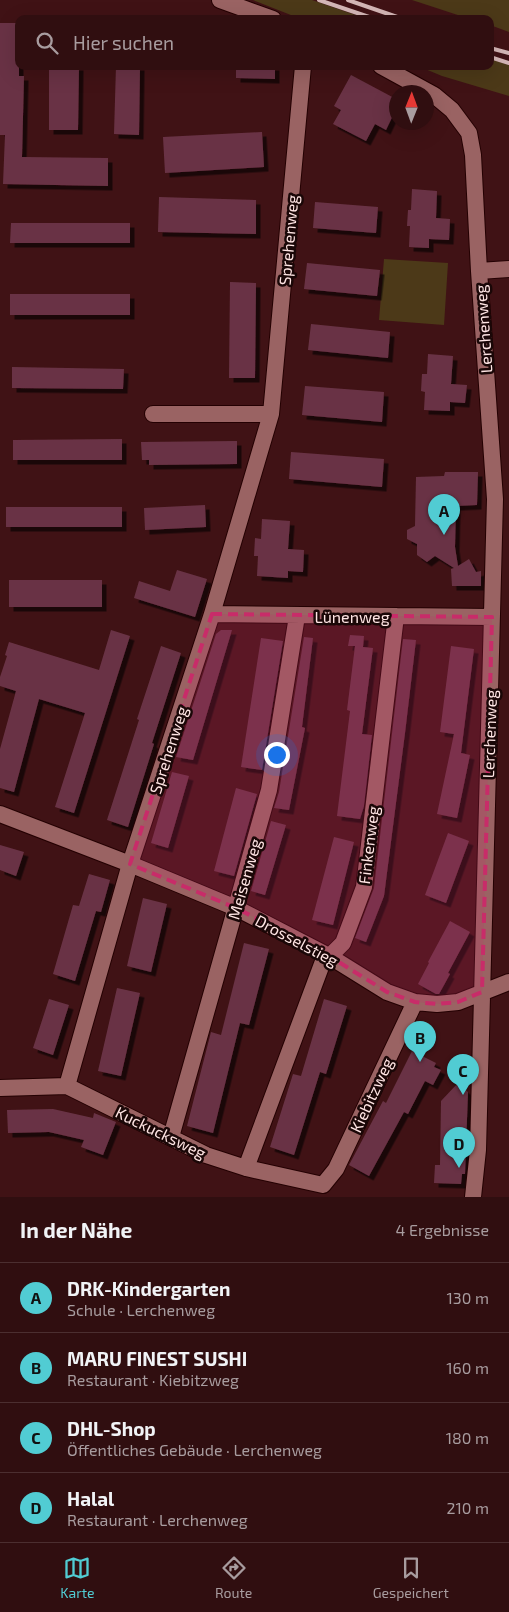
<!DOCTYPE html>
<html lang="de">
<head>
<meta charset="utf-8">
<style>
  :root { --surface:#300e10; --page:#3c1c1e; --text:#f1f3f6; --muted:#a89c9f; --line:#4b2e30; --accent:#51ccd3 }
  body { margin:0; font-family:"Exo 2",sans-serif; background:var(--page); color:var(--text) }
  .compass { position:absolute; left:389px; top:85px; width:45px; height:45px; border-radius:50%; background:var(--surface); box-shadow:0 5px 20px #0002; rotate:1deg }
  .you { position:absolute; left:276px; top:754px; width:18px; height:18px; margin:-12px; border:4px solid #fff; border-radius:50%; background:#1a73e8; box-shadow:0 0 0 8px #1a73e833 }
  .badge { display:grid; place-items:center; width:32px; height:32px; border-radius:50%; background:var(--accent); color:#111; font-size:16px; font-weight:700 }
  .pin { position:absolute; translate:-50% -41px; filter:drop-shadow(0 1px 2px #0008) }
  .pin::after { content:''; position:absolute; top:26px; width:18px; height:15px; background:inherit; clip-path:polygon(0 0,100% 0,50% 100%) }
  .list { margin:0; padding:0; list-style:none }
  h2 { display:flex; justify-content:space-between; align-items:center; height:65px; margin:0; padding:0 20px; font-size:21px }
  h2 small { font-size:16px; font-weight:400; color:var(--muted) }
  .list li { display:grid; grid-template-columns:32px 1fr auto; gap:15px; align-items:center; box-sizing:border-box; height:70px; padding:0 20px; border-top:1px solid var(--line) }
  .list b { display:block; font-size:19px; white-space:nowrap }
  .list p { margin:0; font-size:16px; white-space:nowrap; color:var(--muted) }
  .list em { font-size:16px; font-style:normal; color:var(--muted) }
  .icon { flex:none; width:28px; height:28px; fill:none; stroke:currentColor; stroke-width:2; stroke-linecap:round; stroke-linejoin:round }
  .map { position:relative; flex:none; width:509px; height:1197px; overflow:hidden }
  .search { position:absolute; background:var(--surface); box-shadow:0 5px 20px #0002; left:15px; right:15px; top:15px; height:55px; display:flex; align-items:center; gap:12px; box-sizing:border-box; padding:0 18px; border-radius:10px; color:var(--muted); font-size:19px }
  .sheet { height:345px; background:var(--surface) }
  nav { display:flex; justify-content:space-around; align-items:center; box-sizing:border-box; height:70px; border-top:1px solid var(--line); background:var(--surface); font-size:14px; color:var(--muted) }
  nav a { display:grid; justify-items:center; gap:2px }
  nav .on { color:var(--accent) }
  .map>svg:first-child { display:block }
  .green { fill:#4c3918 }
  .building { fill:#693345; filter:url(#shadow) }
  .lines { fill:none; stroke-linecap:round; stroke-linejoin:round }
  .minor-casing { stroke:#240002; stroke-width:18 }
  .minor { stroke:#9a6363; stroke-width:16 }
  .rail { stroke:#d4b6b6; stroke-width:4 }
  .marked { fill:#c82c69; fill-opacity:0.2; stroke:#c82c69; stroke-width:4; stroke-dasharray:10 6; stroke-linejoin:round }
  .labels { text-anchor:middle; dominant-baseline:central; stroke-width:5; stroke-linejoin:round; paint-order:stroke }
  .street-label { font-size:16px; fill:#ffe5e4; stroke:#1a0707 }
</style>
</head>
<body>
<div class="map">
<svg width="509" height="1197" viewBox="0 0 509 1197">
  <defs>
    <filter id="shadow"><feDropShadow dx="4.5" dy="4.5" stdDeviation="0" flood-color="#0009"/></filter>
  </defs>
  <rect width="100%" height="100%" fill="#401215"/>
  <!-- green -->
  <path class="green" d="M253,0H312L367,19H301Z
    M412,0H509V32L490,25V19H470Z
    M490,59L509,65V96L442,76L418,66H490Z
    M384,259L448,263L444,325L379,320Z"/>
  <!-- building -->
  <path class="building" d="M0,23H19V76H24L22,157L108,158V186L3,184L5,135H0Z
    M49,66H79L78,130H49Z
    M116,66H140L139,135L114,134Z
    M236,66H275V79L236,78Z
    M351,75L396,99V109L386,130L375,124L366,141L333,124L341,110L334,106Z
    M262,132L264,167L165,173L163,137Z
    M412,189L437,191L436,218L450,219L449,240L429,239V248L409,247L410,226H407L408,210H411Z
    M159,197L256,200V234L158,232Z
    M315,202L378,207L376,233L313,228Z
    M11,223H130V243H10Z
    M307,263L380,270L377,296L304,289Z
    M230,282L256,283L255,378H229Z
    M10,294H130V315H10Z
    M311,324L390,332L388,358L308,350Z
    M428,354L453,356L451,384L467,385L465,403L450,402V411L424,410L425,392L421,391L422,374H427Z
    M12,367L124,369L123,389L12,388Z
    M305,386L384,392L382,422L302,415Z
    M122,439V460H13V440Z
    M237,441V464L149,465V460H142L141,442Z
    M291,452L384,459L382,487L289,479Z
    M445,472H478L477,505L456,506L455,547L458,566L469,559L476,572L481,571V586H452L451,569L454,568L435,556L427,562L417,555V544L407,539V530L415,526L416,477L444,476Z
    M205,505L206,527L145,530L144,508Z
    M6,507H122V527H6Z
    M262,519L290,521L288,549L304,550L303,572L288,571V578L257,576L258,556H254L255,538L261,539Z
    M177,570L207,579L195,617L134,598L139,581L170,591Z
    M9,580H102V607H9Z
    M111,630L130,636L74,813L55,807L85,713L39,699L14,792L0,788V749L16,691L0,686V677L7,656L5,655L9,642L99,670Z
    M221,630H232L193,760L176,757L216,634Z
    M350,635L364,636L363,647L373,648L362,734L372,735L364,806L360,819L337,816L350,711L347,710L355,646H348Z
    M304,637L313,638L302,727L305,728L289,810L274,808L279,792Z
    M261,638L283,641L262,770L241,767Z
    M403,639L416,640L405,733L384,896L366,942L355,938L374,888Z
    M161,646L181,653L152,743L154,744L128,827L107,820L139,720L137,719Z
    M451,646L474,649L461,753L470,755L457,818L437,814L454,734L440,732Z
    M172,772L189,776L168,848L151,843Z
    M236,788L257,794L234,876L214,871Z
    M271,821L286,825L265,895L251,891Z
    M448,833L469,841L446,903L425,895Z
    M334,837L354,842L333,925L312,920Z
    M0,845L24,852L16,876L0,870Z
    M89,874L110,880L101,912L96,911L75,981L53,974L73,905L79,906Z
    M143,898L167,904L151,972L127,966Z
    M450,921L470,932L448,973L450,974L444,985L439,994H436L418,984L429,963L428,962Z
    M244,943L269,949L249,1025L240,1023L213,1133L187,1126L211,1032L221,1035Z
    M117,988L140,993L121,1076L98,1071Z
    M49,999L69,1005L53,1055L33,1048Z
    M324,999L347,1006L326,1074L320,1072L294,1155L270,1147L293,1074L301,1076Z
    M412,1051L436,1063L434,1067L441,1070L433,1085L425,1081L408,1114L404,1112L369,1176L349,1165L383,1101L386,1103Z
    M458,1083L468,1092L465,1174H462L461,1184L434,1183L435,1165H440L441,1101Z
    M53,1109L93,1118L94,1113L116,1122L103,1155L81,1147L84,1140L49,1132L8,1133L7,1110Z"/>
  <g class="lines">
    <!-- minor casing -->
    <g class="minor-casing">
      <path id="minor" d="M220,0L273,19
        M381,66L434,95L452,110L469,133L473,155L479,271L495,499L478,1150L473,1197
        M479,271L509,269
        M153,414H271
        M212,614L492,617
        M0,814L130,864L236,908L329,956L387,992L415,1002L437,1004L458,1002L509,982
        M67,1086L130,864L212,614L271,414L303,66
        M0,1088L67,1086L206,1155L246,1168L323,1185L336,1169L415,1002
        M171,1137L269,790L297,616
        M246,1168L322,964L343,943L364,887L396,616"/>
    </g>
    <!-- minor -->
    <use href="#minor" class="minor"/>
    <!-- rail -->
    <path class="rail" d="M319,0L375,19
      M348,0L403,19
      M490,48L509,53
      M490,57L509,63"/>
  </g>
  <!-- marked area -->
  <path class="marked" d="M212,614L492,617L482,992L458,1002L437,1004L415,1002L387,992L329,956L236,908L130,864Z"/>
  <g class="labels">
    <!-- street labels -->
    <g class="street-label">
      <text transform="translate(288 240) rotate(-85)">Sprehenweg</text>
      <text transform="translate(483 329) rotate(-94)">Lerchenweg</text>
      <text x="352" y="616">Lünenweg</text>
      <text transform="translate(489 734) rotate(-88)">Lerchenweg</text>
      <text transform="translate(168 750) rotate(-72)">Sprehenweg</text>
      <text transform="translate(368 845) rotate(-83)">Finkenweg</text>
      <text transform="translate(244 879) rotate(-74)">Meisenweg</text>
      <text transform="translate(297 940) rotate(28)">Drosselstieg</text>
      <text transform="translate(371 1095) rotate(-65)">Kiebitzweg</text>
      <text transform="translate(161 1132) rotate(26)">Kuckucksweg</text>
    </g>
  </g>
</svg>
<svg class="compass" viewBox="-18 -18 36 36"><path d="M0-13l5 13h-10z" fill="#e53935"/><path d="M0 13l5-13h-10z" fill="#a89c9f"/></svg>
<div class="you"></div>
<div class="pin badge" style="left:444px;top:535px">A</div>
<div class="pin badge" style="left:420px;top:1062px">B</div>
<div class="pin badge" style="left:463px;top:1095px">C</div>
<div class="pin badge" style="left:459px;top:1168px">D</div>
<div class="search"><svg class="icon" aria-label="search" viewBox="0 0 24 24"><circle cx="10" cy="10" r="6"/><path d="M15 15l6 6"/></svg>Hier suchen</div>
</div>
<section class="sheet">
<h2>In der Nähe<small>4 Ergebnisse</small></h2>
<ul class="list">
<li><span class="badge">A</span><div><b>DRK-Kindergarten</b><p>Schule · Lerchenweg</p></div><em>130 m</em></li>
<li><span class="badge">B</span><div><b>MARU FINEST SUSHI</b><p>Restaurant · Kiebitzweg</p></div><em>160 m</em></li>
<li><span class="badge">C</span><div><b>DHL-Shop</b><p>Öffentliches Gebäude · Lerchenweg</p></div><em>180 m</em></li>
<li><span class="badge">D</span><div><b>Halal</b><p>Restaurant · Lerchenweg</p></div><em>210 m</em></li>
</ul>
</section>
<nav>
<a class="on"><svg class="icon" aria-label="map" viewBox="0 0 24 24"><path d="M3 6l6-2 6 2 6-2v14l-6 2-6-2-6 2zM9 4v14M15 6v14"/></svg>Karte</a>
<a><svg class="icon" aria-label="directions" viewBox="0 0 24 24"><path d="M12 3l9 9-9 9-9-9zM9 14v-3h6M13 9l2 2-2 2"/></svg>Route</a>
<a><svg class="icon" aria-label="saved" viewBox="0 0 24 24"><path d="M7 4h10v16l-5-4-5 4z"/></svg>Gespeichert</a>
</nav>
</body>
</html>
